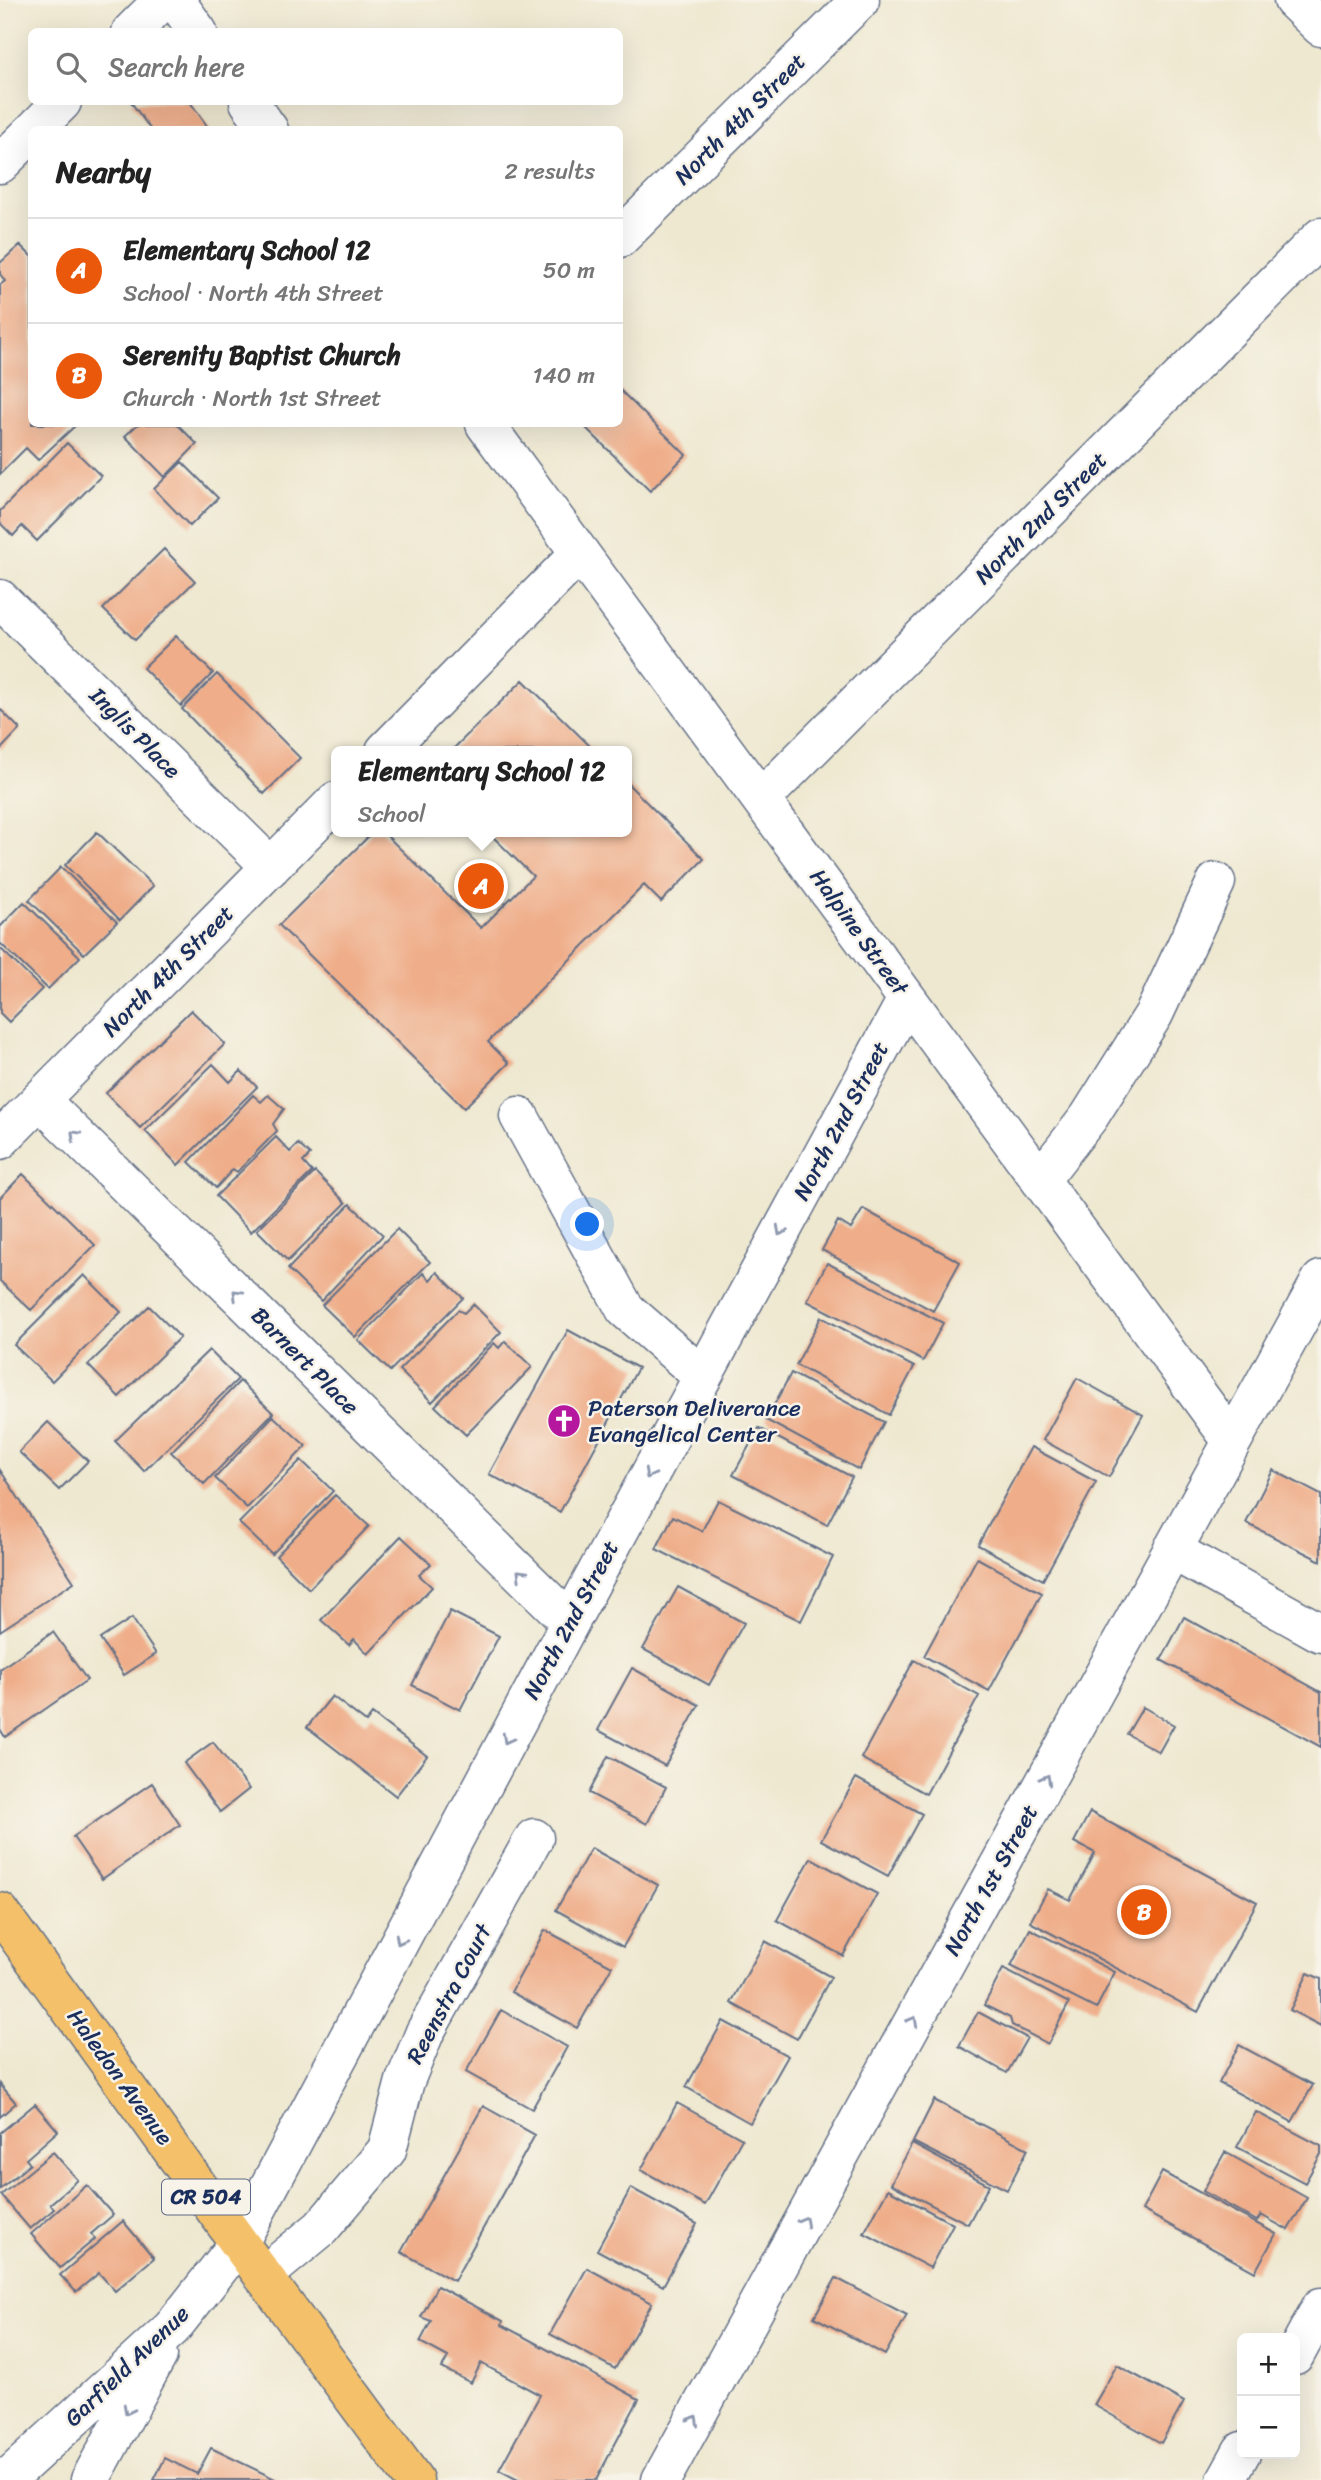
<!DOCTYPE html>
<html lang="en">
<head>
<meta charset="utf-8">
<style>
  :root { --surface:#fff; --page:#f6f6f6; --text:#222; --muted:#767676; --line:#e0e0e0; --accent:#ea580c }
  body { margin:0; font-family:Sriracha,sans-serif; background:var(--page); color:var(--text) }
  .controls { position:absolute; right:21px; bottom:21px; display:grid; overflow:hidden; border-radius:10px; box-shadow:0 7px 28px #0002 }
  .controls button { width:63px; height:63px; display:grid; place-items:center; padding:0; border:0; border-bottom:2px solid var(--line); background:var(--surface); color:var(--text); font:35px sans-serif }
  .you { position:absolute; left:588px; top:1225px; width:24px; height:24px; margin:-18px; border:5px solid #fff; border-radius:50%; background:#1a73e8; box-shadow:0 0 0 10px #1a73e833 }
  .badge { display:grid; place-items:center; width:46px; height:46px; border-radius:50%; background:var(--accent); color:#fff; font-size:23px; font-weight:700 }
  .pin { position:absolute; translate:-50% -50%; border:4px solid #fff; box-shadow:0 2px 7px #0006 }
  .popup { position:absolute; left:331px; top:746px; width:301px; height:91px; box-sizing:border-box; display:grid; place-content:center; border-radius:10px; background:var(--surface); filter:drop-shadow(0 2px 5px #0005); font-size:23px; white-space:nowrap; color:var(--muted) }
  .popup b { font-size:26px; color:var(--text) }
  .popup::after { content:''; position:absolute; left:50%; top:100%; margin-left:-14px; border:14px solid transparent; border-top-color:var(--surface) }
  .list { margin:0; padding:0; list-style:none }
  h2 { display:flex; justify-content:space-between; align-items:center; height:91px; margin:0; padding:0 28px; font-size:30px }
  h2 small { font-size:23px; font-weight:400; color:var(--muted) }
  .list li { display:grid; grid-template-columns:46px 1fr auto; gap:21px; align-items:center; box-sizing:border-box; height:105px; padding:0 28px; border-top:2px solid var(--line) }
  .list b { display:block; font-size:26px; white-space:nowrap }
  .list p { margin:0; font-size:23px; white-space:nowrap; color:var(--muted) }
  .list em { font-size:23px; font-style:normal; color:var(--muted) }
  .icon { flex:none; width:38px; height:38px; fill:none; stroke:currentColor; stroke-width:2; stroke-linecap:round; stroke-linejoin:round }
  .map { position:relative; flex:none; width:1321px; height:2480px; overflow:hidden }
  .search { position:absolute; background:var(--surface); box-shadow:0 7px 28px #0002; left:28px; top:28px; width:595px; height:77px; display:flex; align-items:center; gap:18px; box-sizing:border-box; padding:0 24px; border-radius:10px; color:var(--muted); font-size:26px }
  .panel { position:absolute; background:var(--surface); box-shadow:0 7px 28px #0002; left:28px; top:126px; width:595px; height:301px; border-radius:10px }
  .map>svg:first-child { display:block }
  .building { fill:#efad89 }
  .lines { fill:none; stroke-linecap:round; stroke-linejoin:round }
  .minor-casing { stroke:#657086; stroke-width:41 }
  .major-casing { stroke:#657086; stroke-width:41 }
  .minor { stroke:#fff; stroke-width:38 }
  .major { stroke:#f4c16a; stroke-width:38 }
  .oneway { stroke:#8d97ae }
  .labels { text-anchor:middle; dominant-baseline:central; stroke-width:5; stroke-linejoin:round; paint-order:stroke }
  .shield { fill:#f7f3e8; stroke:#5d6a87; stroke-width:2 }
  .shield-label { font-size:21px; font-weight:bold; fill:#1b2f5e }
  .street-label { font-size:23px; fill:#1b2f5e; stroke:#f7f3e8 }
  .poi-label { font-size:23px; fill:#1b2f5e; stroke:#f7f3e8; text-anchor:start }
</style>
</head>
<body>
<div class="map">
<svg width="1321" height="2480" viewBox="0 0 1321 2480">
  <rect width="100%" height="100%" fill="#f7f3e8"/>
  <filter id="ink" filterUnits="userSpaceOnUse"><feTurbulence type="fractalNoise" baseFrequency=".0143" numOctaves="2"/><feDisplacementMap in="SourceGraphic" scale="14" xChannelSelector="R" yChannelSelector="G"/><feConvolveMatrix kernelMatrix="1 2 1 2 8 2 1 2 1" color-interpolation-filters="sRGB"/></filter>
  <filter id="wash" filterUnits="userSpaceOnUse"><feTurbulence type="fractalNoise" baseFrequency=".00686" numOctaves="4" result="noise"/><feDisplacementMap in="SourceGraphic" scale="28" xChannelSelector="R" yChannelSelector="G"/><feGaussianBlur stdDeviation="1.57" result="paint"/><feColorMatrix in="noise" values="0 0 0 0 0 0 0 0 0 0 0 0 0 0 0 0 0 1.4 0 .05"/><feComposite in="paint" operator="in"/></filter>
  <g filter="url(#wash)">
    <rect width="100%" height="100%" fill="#eee8d0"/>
    <g id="blocks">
      <!-- building -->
      <path class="building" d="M131,102H190L210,130H151Z
        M20,245L32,257V424H77L38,460L26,448L0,474V285L5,281L0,274V263Z
        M620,390L686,455L650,491L582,424H620Z
        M138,424H177L197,444L165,477L125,436Z
        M67,443L101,476L37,541L22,526L13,536L0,523V511Z
        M182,462L218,498L190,526L154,489Z
        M164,549L195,581L135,640L103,609Z
        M176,636L213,673L181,706L143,668Z
        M217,674L300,758L264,794L182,709Z
        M523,680L595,751H451Z
        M0,709L20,729L0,750Z
        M626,782L704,859L661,902L644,885L488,1042L509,1063L464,1108L279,925L373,832H383L481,928L533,876L488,832H626Z
        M97,832L153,886L120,920L65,865Z
        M61,867L117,922L84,954L29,900Z
        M24,902L80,957L48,989L0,943V927Z
        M0,948L42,989L9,1022L0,1013Z
        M191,1010L225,1044L140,1128L106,1093Z
        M213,1064L230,1082L241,1071L257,1087L178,1165L145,1131Z
        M253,1095L261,1102L268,1095L284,1109L273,1124L277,1131L237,1172L233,1169L216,1188L189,1162Z
        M276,1137L290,1152L298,1144L310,1155L303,1162L312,1172L251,1232L216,1196Z
        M315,1172L346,1203L288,1261L257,1230Z
        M23,1174L95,1245L31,1310L0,1281V1198Z
        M350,1204L383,1235L321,1301L288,1269Z
        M863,1209L960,1262L933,1311L822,1250L838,1221L851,1229Z
        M397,1229L430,1262L355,1337L322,1305Z
        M827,1263L943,1323L923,1361L807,1301Z
        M437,1272L463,1298L390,1371L358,1340L423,1273L430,1280Z
        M84,1275L121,1312L52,1381L14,1345Z
        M473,1304L501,1332L432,1402L399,1370L458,1310L464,1313Z
        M149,1306L180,1337L119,1397L88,1365Z
        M821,1317L914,1367L889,1415L796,1365Z
        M568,1330L638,1368L560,1512L489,1474Z
        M505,1341L532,1367L466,1435L435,1406L494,1343L499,1348Z
        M209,1350L238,1379L144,1471L115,1441Z
        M791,1373L884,1422L859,1470L766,1420Z
        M1077,1378L1143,1415L1109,1477L1043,1440Z
        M240,1381L273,1413L204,1484L171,1452Z
        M273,1416L306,1446L247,1508L215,1478Z
        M48,1422L88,1461L59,1490L19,1452Z
        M759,1428L852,1477L827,1525L733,1475Z
        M1031,1447L1096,1482L1043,1580L978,1545Z
        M301,1460L333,1491L272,1554L239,1523Z
        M0,1470L74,1582L0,1631Z
        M1273,1470L1321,1495V1561L1246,1523Z
        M335,1495L369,1526L309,1589L276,1556Z
        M718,1500L833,1557L801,1621L656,1549L673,1516L702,1531Z
        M401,1536L431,1564L419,1575L432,1587L368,1654L354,1639L349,1645L321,1620Z
        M977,1558L1042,1593L989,1691L924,1656Z
        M678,1587L744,1623L709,1685L643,1649Z
        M450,1611L499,1636L460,1710L412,1685Z
        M1184,1617L1321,1692V1747L1161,1660Z
        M132,1618L156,1654L124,1675L100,1639Z
        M53,1632L87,1680L5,1737L0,1729V1669Z
        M914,1660L979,1696L926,1794L861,1758Z
        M632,1668L699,1705L665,1766L598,1730Z
        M332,1696L366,1722L372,1714L427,1756L396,1796L307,1727Z
        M1143,1707L1174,1725L1159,1752L1127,1734Z
        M213,1742L249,1789L220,1812L184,1763Z
        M608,1756L666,1787L647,1824L589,1793Z
        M856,1778L922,1814L888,1876L821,1840Z
        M152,1783L180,1825L102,1879L73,1837Z
        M1090,1812L1257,1902L1198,2012L1030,1922L1048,1889L1070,1900L1095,1853L1074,1842Z
        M591,1848L658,1885L623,1947L556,1910Z
        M811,1858L877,1894L843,1956L777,1920Z
        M1030,1929L1115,1972L1096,2009L1011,1966Z
        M545,1930L612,1966L577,2028L511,1992Z
        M765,1941L831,1977L797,2039L731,2003Z
        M1003,1969L1069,2003L1048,2044L1012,2025L1010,2018L984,2005Z
        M1308,1973L1321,1979V2026L1290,2010Z
        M501,2010L567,2047L532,2109L466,2072Z
        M978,2012L1027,2038L1007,2073L959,2046Z
        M723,2021L788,2056L750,2123L686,2087Z
        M1239,2045L1313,2085L1292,2122L1219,2083Z
        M0,2084L16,2103L0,2117Z
        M934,2100L1028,2149L1007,2190L913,2142Z
        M677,2103L742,2139L705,2205L641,2170Z
        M35,2104L58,2131L26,2159L30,2164L0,2189V2133Z
        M483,2106L535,2135L454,2281L401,2252Z
        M1256,2112L1321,2146V2154L1305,2183L1237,2147Z
        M912,2144L989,2185L968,2224L891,2184Z
        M53,2152L78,2180L50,2204L54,2209L30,2229L1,2195Z
        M1225,2152L1307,2198L1288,2230L1261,2215L1257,2221L1203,2191Z
        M1162,2172L1276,2234L1255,2272L1142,2210Z
        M87,2185L113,2215L91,2234L95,2239L60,2268L31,2234Z
        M631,2188L697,2224L663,2286L597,2250Z
        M888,2189L953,2224L930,2268L864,2233Z
        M123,2221L154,2258L115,2291L99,2273L76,2292L60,2275Z
        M587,2268L652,2303L615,2369L550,2334Z
        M836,2278L907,2315L885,2355L814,2317Z
        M437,2286L503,2321L502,2325L639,2399L596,2480H518L499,2470L540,2395L481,2363L471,2383L442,2368L448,2357L420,2342L431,2321L421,2317Z
        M1117,2365L1184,2402L1161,2443L1094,2405Z
        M211,2448L277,2480H154L165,2458L197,2474Z"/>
    </g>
  </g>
  <g filter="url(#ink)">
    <use href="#blocks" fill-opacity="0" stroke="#657086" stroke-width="2"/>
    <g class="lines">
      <!-- minor casing -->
      <g class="minor-casing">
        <path id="minor" d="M175,0L198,32
          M1293,0L1321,27
          M131,32L163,0
          M249,102L269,130
          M34,130L62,102
          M0,164L32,132
          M620,238L860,0
          M485,424L1232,1441
          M0,599L271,867
          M385,751L580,553
          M761,799L1321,237
          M40,1100L570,1622
          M519,1116L625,1309L702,1376
          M0,1140L336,801
          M1040,1180L1089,1117L1154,1014L1216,882
          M1172,1550L1321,1633
          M263,2276L321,2228L387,2150L405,2081L425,2032L534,1838
          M1295,2355L1321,2307
          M6,2480L172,2328L239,2243L570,1622L907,999
          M90,2480L158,2355
          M661,2480L1321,1280
          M1226,2480L1242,2451"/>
      </g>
      <!-- major casing -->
      <g class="major-casing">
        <path id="major" d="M0,1912L239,2243L414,2480"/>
      </g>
      <!-- minor -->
      <use href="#minor" class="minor"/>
      <!-- major -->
      <use href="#major" class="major"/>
    </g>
    <!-- one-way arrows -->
    <defs><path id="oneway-chevron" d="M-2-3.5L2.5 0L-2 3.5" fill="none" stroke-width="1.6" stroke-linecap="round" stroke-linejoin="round" transform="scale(1.75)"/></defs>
    <g class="oneway">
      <use href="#oneway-chevron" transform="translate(75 1135) rotate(-136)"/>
      <use href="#oneway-chevron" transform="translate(781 1231) rotate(118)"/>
      <use href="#oneway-chevron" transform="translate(237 1294) rotate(-135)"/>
      <use href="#oneway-chevron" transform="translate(649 1474) rotate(118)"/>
      <use href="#oneway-chevron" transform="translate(521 1574) rotate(-135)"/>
      <use href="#oneway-chevron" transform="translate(507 1739) rotate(118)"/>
      <use href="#oneway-chevron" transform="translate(1046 1779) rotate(-61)"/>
      <use href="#oneway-chevron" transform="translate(400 1940) rotate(118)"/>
      <use href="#oneway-chevron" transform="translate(913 2021) rotate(-61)"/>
      <use href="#oneway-chevron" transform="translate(804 2221) rotate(-61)"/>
      <use href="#oneway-chevron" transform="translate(128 2410) rotate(118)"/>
      <use href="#oneway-chevron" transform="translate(694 2420) rotate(-61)"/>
    </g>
  </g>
  <!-- icons -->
  <defs>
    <g id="church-disc" transform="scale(1.75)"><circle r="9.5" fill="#b5179e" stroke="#f7f3e8"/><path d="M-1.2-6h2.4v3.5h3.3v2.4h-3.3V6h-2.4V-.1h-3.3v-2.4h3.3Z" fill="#fff"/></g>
  </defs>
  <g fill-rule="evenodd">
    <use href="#church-disc" x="564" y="1421"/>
  </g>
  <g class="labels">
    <!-- shield labels -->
    <rect class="shield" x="162" y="2179.5" width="88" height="35" rx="5"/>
    <g class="shield-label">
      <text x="206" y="2197">CR 504</text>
    </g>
    <!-- street labels -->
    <g class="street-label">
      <text transform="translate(740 119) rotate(-45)">North 4th Street</text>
      <text transform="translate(1041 518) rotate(-45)">North 2nd Street</text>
      <text transform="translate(135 733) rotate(45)">Inglis Place</text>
      <text transform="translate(859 932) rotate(54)">Halpine Street</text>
      <text transform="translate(168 971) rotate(-45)">North 4th Street</text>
      <text transform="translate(841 1121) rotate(-62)">North 2nd Street</text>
      <text transform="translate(305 1361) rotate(45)">Barnert Place</text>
      <text transform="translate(571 1620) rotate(-62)">North 2nd Street</text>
      <text transform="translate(991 1880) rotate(-61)">North 1st Street</text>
      <text transform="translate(449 1994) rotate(-62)">Reenstra Court</text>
      <text transform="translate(120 2077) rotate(54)">Haledon Avenue</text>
      <text transform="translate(127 2366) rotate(-44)">Garfield Avenue</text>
    </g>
    <!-- poi labels -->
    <g class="poi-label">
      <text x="588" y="1408">Paterson Deliverance<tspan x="588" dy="26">Evangelical Center</tspan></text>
    </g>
  </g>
</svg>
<div class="controls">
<button>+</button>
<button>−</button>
</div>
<div class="you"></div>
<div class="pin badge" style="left:481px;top:886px">A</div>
<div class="popup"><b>Elementary School 12</b>School</div>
<div class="pin badge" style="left:1144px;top:1912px">B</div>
<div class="search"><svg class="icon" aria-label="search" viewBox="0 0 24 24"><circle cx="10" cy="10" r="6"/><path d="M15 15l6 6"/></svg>Search here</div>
<section class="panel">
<h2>Nearby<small>2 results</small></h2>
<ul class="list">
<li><span class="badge">A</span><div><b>Elementary School 12</b><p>School · North 4th Street</p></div><em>50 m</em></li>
<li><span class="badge">B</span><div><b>Serenity Baptist Church</b><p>Church · North 1st Street</p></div><em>140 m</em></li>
</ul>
</section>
</div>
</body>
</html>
